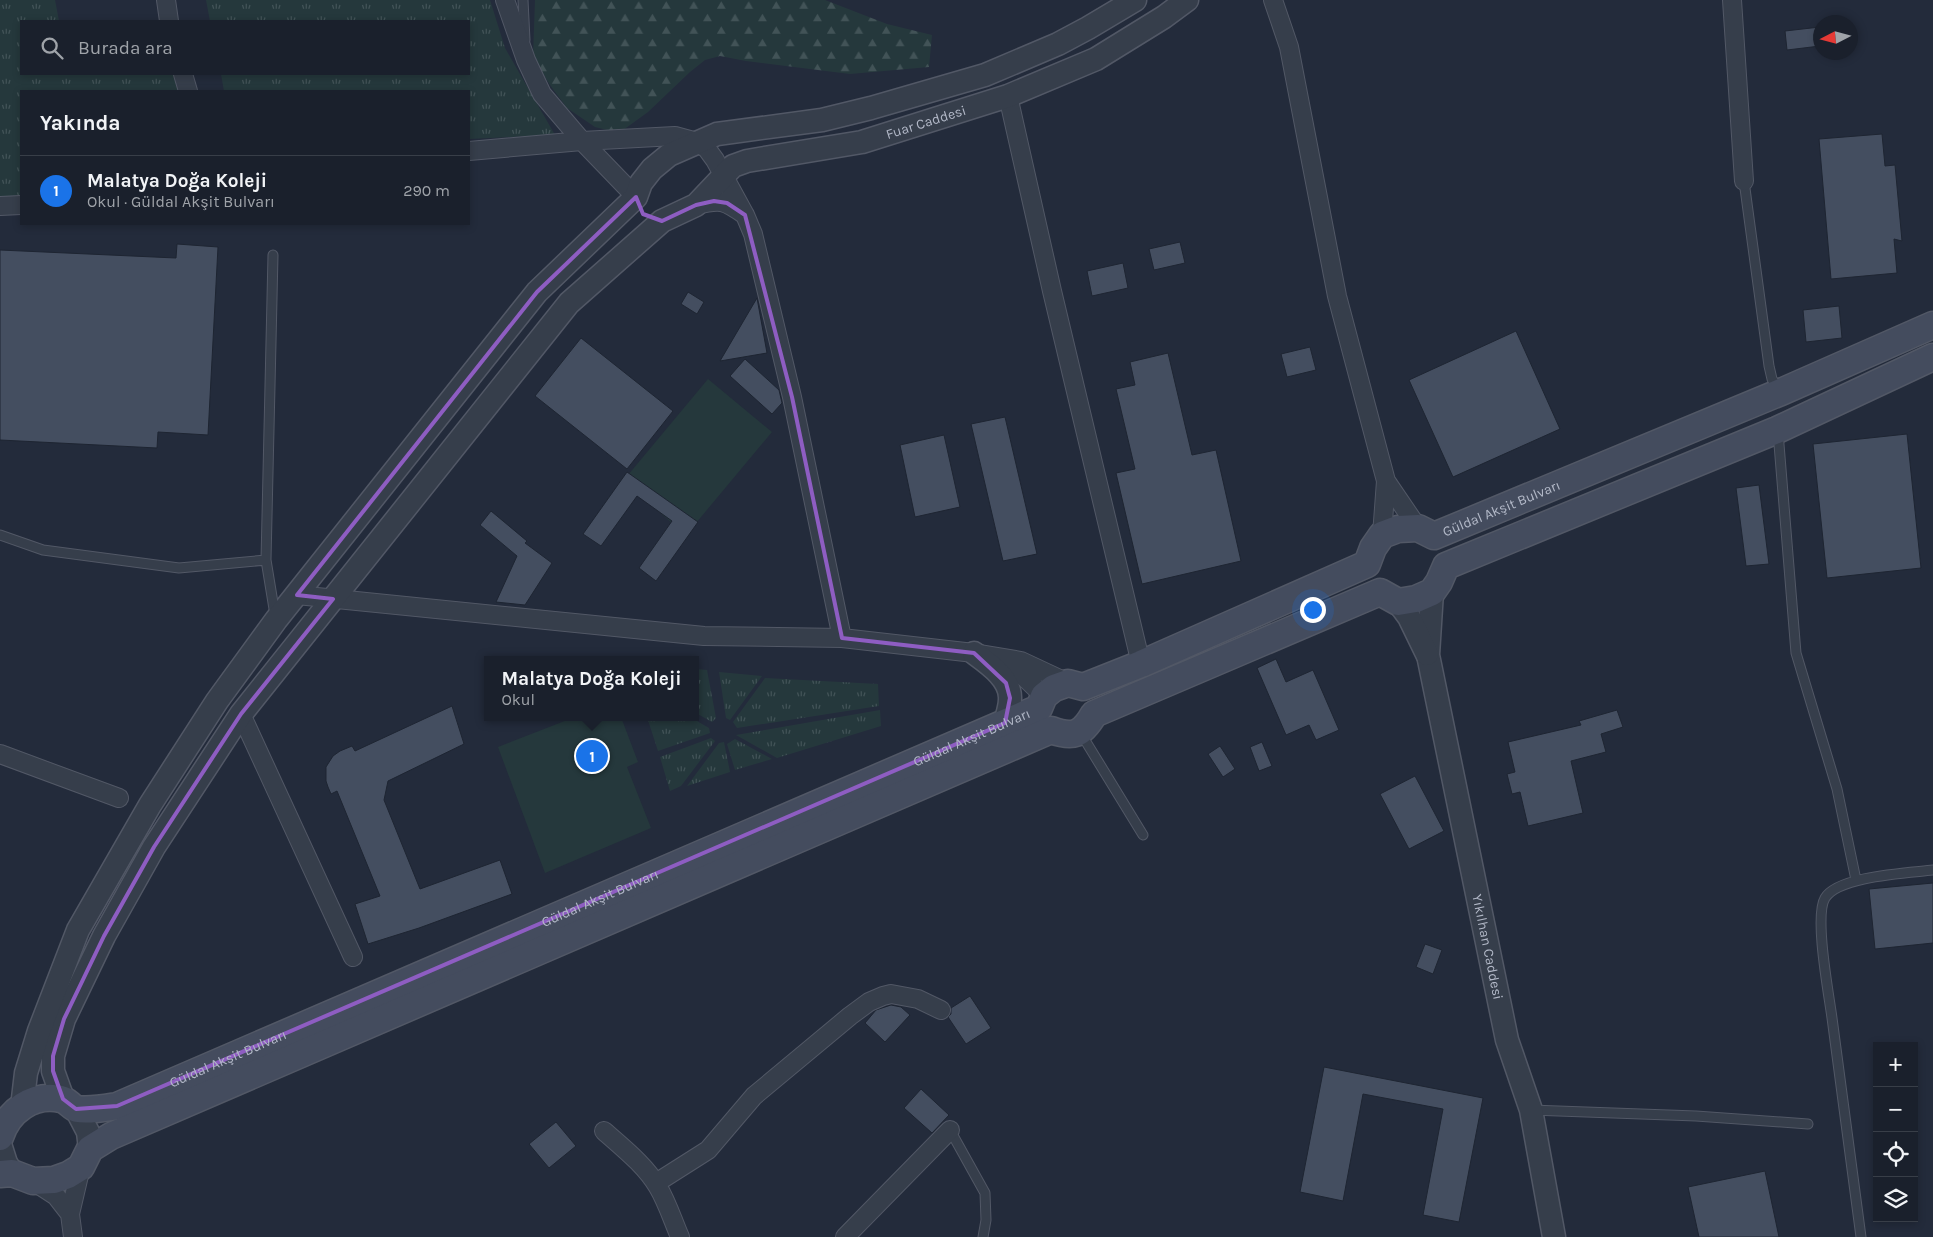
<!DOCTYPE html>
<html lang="tr">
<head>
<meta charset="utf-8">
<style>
  :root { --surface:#1a202c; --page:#232834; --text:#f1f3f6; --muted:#9fa3a9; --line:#383e48; --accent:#1a73e8 }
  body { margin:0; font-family:Karla,sans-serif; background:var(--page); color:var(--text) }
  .controls { position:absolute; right:15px; bottom:15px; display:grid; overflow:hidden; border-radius:0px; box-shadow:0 2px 8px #0003 }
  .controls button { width:45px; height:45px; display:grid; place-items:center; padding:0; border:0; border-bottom:1px solid var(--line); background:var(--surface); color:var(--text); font:25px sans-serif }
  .compass { position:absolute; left:1813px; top:15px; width:45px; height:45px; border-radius:50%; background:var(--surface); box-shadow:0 2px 8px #0003; rotate:264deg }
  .you { position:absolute; left:1312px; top:609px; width:18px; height:18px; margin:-12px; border:4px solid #fff; border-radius:50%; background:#1a73e8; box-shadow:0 0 0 8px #1a73e833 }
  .badge { display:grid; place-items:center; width:32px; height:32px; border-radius:50%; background:var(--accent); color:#fff; font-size:16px; font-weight:700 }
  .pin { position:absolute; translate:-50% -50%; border:2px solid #fff; box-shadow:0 1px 5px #0006 }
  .popup { position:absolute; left:484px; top:656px; width:215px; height:65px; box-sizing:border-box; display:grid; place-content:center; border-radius:0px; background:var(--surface); filter:drop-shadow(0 1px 4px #0005); font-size:16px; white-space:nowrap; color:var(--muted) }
  .popup b { font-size:19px; color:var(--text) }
  .popup::after { content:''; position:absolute; left:50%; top:100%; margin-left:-10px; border:10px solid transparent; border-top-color:var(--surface) }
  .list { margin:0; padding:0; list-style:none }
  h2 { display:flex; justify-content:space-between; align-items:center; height:65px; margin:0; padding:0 20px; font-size:21px }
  h2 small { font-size:16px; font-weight:400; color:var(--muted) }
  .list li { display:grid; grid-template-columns:32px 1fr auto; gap:15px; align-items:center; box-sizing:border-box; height:70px; padding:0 20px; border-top:1px solid var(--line) }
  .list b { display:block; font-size:19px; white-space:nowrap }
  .list p { margin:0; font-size:16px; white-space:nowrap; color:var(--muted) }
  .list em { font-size:16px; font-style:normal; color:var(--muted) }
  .icon { flex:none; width:28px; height:28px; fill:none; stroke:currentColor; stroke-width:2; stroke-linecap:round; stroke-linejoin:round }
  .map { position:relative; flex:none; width:1933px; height:1237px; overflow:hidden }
  .search { position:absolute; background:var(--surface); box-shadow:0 2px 8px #0003; left:20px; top:20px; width:450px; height:55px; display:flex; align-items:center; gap:12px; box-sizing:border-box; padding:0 18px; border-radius:0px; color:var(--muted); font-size:19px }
  .panel { position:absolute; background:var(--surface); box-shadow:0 2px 8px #0003; left:20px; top:90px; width:450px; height:135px; border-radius:0px }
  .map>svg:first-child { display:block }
  .grass { fill:url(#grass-tufts) }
  .forest { fill:url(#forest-firs) }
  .pitch { fill:#25383c }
  .building { fill:#444e60; stroke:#1e2532 }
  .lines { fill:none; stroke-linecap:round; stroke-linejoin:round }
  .service-casing { stroke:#525866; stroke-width:11 }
  .minor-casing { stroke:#525866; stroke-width:20 }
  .tertiary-casing { stroke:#525866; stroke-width:25 }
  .secondary-casing { stroke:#525866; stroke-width:29 }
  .service { stroke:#363e4b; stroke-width:9 }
  .minor { stroke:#363e4b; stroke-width:18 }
  .tertiary { stroke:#363e4b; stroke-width:22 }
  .secondary { stroke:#444c5e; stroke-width:26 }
  .marked { fill:none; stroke:#8e5dc2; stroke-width:4; stroke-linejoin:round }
  .labels { text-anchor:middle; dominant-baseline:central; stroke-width:5; stroke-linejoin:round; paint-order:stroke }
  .street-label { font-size:14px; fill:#b2b8c7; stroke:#1c2330 }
</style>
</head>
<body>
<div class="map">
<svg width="1933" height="1237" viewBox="0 0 1933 1237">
  <defs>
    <pattern id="grass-tufts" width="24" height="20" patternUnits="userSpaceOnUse" patternTransform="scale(1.25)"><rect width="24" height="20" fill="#25383c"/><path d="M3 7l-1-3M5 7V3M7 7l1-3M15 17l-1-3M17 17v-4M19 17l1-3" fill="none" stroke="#425357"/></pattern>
    <pattern id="forest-firs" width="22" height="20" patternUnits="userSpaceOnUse" patternTransform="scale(1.25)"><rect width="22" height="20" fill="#25383c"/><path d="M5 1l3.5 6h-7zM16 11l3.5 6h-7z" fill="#425357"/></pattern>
  </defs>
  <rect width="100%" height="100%" fill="#232b3b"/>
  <!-- grass -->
  <path class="grass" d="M0,0H55L59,21H21V74H180L190,91H21V197L0,198Z
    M206,0H490L505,48L555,135L469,139V91H224L221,74H469V21H210Z
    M696,669L707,670L716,718L712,722L696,713Z
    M719,672L762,676L730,720L726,718Z
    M765,678L878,684L879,706L737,728L733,722Z
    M880,710L881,726L777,758L736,735Z
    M647,717H690L709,728L710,733L658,751Z
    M711,738L715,741L681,786L670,791L660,757Z
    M735,739L772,759L735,770L727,744Z
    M724,742L730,772L687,786L719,743Z"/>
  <!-- forest -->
  <path class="forest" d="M535,0H825L887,24L932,35L929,67L850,74L746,61L720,56L705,60L690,72L648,112L619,133L595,127L567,108L550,85L533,57Z"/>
  <!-- pitch -->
  <path class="pitch" d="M708,379L772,432L686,535L623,481Z
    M575,717H621L638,762L627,767L651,828L545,873L498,747Z"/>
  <!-- building -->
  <path class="building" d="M1820,27V46L1787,50L1785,31Z
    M1882,134L1885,166L1895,165L1902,241L1894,239L1897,273L1831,279L1819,139Z
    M1180,242L1185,263L1154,270L1149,249Z
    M177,244L218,247L208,435L158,432L157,448L0,440V250L176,258Z
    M1123,263L1128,288L1092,296L1087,271Z
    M688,292L704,302L697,314L681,304Z
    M757,298L767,353L720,361Z
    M1839,306L1842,338L1806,342L1803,310Z
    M1516,331L1560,429L1453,477L1409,380Z
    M581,338L673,411L627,469L535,396Z
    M1310,347L1316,370L1287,377L1281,354Z
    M1168,353L1192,455L1216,450L1241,561L1142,584L1116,473L1135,469L1116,389L1135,385L1130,362Z
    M745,359L779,390L782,403L772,414L730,376Z
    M1005,417L1037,554L1003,561L971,424Z
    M1907,434L1921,568L1827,578L1813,444Z
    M944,435L960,507L915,517L900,445Z
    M627,472L698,522L656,581L639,568L672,521L637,496L601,546L583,534Z
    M1759,485L1769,564L1746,566L1736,488Z
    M491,511L527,541L525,543L552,563L525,605L496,602L517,556L480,525Z
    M1276,659L1286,682L1313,670L1339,730L1316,740L1309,725L1286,735L1257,668Z
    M452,706L464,744L388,781L384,800L420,889L500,860L512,894L419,928L368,944L355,904L380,896L337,791L331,794L328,787L326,781V767L333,756L340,751L352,746L355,751Z
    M1617,710L1623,727L1601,734L1606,752L1571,761L1583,813L1528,826L1520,792L1512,794L1507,774L1515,772L1508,742L1581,725L1579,721Z
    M1262,742L1272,766L1259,771L1250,747Z
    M1220,746L1235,769L1223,777L1208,754Z
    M1415,776L1444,831L1409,849L1380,794Z
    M1933,883V943L1875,949L1869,889Z
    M1425,944L1442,950L1433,974L1416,967Z
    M970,996L991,1028L966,1044L948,1017L951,1014V1008Z
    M891,1005L901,1007L910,1015L885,1042L865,1023L876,1010Z
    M1324,1067L1483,1098L1459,1222L1423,1215L1443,1109L1363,1094L1343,1201L1300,1192Z
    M921,1089L949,1115L932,1133L904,1108Z
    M556,1122L576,1146L549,1168L529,1144Z
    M1765,1171L1779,1237H1699L1688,1187Z"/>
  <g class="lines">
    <!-- service casing -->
    <g class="service-casing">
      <path id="service" d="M523,0L525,40
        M1744,181L1769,366L1772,379L1779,390
        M273,255L266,560L275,615
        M1778,432L1796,653L1837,789L1856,880
        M0,535L43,550L179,568L266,560
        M1080,732L1143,835
        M1531,1110L1696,1116L1808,1124
        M950,1130L985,1193L986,1220L983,1237
        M1861,1237C1851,1164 1841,1091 1832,1018C1829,995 1814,916 1825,898C1838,876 1908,873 1933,870"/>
    </g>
    <!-- minor casing -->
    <g class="minor-casing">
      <path id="minor" d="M166,0L169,21
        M505,0L526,60L542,94L582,141L636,197
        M1273,0L1289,47L1337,296L1386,481L1382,535
        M1732,0L1744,181
        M183,74L188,91
        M1008,96L1052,291L1141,664
        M469,151L582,141L675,136L697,142L707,149L715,160L745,215L753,234L792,397L842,638
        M696,205C721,199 724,200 745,215
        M0,206L21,205
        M1386,481L1418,528
        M297,595L704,636L842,638L974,653L1021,661L1068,683
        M1003,661L1020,673L1044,696
        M241,714L353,957
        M0,754L119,798
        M604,1131C623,1148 645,1165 658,1187C667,1202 673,1221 680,1237
        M33,1181L56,1196L70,1214
        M656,1183L708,1150L754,1096L850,1016L869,1002L883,996L891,994L918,999L941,1010
        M73,1237L70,1214L81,1167
        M845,1237L950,1130"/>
    </g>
    <!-- tertiary casing -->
    <g class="tertiary-casing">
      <g id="tertiary">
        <path id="s1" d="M1432,592L1428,655L1507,1040L1531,1110L1554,1237"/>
        <path d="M1398,602L1409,617L1427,654"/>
        <path d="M974,653C989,664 1011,679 1010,699C1010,707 1007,715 1005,723"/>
        <path id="s2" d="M63,1099L53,1071V1056L64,1019L104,936L154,847L241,714L569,303L662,221L696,205L733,166L747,161L862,142L1008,96L1096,59L1164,17L1187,0"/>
        <path d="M22,1107L26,1073L39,1031L78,930L150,805L217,701L276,620L537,292L636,197L641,183L652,169L669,155L717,134L822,120L871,108L985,75L1058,44L1088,28L1135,0"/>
        <path d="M76,1109L88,1132L90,1149"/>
        <path d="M0,1144L6,1163L12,1173"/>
      </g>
    </g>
    <!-- secondary casing -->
    <g class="secondary-casing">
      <g id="secondary">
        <path id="s3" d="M0,1137C8,1111 33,1093 61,1099C67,1100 71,1107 77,1109C90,1111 105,1108 117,1106L1039,708L1044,696L1054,688L1068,683L1083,687L1141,664L1367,564L1373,548L1382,535L1398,529L1418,528L1434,536L1781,392L1933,325"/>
        <path d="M0,1174L12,1173L33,1181L54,1180L68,1175L81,1167L90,1149L111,1136L1051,730C1073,738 1082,735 1094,714L1380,592L1398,602L1416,599L1432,592L1439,582L1446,566L1777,430L1933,357"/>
      </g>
    </g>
    <!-- service -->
    <use href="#service" class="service"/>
    <!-- minor -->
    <use href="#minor" class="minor"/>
    <!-- tertiary -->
    <use href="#tertiary" class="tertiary"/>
    <!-- secondary -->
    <use href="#secondary" class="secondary"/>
  </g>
  <!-- marked area -->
  <path class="marked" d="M636,197L643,214L662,221L696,205L714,201L727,203L745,215L792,397L842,638L974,653L1006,683L1010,698L1005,723L117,1106L76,1109L63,1099L53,1071V1056L64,1019L104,936L154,847L241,714L333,599L297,595L537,292Z"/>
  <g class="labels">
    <!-- street labels -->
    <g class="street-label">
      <text stroke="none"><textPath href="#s2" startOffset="1376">Fuar Caddesi</textPath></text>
      <text stroke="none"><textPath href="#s3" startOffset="1669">Güldal Akşit Bulvarı</textPath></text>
      <text stroke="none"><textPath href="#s3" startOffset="1069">Güldal Akşit Bulvarı</textPath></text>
      <text stroke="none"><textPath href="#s3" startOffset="664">Güldal Akşit Bulvarı</textPath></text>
      <text stroke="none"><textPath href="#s1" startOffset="361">Yıkılhan Caddesi</textPath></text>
      <text stroke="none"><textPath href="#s3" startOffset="259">Güldal Akşit Bulvarı</textPath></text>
    </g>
  </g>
</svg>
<div class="controls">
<button>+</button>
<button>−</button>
<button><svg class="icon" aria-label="locate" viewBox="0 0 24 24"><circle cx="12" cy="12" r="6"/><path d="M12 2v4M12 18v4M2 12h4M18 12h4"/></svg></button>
<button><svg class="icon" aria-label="layers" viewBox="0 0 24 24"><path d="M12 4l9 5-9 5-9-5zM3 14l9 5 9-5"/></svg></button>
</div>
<svg class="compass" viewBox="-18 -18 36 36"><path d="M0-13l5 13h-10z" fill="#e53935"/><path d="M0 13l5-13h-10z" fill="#9fa3a9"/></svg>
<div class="you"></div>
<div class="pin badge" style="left:592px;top:756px">1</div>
<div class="popup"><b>Malatya Doğa Koleji</b>Okul</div>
<div class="search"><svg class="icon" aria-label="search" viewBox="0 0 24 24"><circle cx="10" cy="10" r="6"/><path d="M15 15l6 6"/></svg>Burada ara</div>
<section class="panel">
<h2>Yakında<small></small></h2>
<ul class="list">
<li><span class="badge">1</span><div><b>Malatya Doğa Koleji</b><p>Okul · Güldal Akşit Bulvarı</p></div><em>290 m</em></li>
</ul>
</section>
</div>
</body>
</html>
